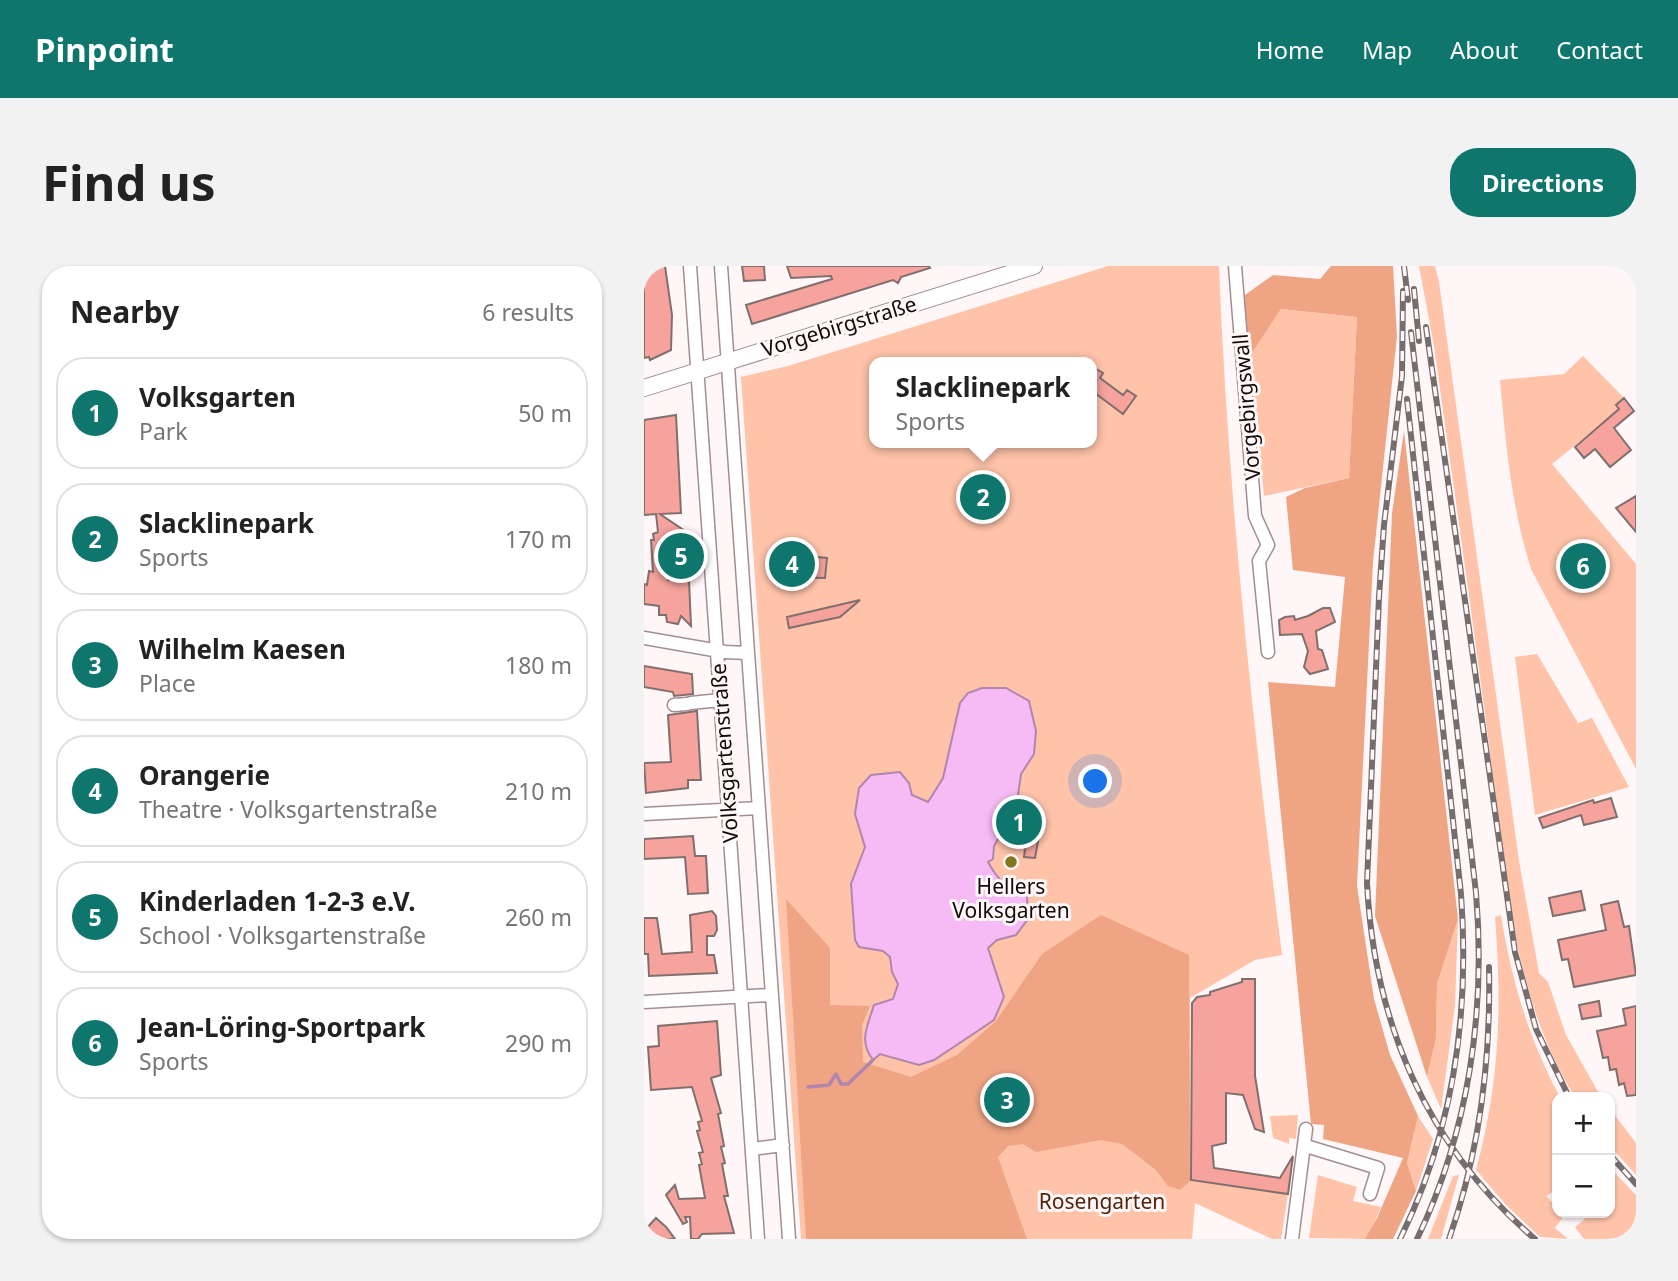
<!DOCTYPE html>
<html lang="en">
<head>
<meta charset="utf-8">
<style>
  :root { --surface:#fff; --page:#f2f2f2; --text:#222; --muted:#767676; --line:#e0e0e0; --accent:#0f766e }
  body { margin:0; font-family:"Noto Sans",sans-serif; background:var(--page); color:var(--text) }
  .controls { position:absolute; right:21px; bottom:21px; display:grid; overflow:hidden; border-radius:14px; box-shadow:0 2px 5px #0004 }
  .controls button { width:63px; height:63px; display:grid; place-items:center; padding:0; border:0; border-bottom:2px solid var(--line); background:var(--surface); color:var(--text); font:35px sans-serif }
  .you { position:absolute; left:452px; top:516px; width:24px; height:24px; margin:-18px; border:5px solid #fff; border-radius:50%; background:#1a73e8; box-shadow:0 0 0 10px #1a73e833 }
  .badge { display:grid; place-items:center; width:46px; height:46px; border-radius:50%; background:var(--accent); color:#fff; font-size:23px; font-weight:700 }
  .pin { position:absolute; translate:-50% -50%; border:4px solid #fff; box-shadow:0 2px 7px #0006 }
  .popup { position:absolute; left:225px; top:91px; width:228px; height:91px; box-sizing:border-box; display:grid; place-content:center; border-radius:14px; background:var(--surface); filter:drop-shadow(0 2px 5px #0005); font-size:23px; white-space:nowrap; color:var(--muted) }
  .popup b { font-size:26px; color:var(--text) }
  .popup::after { content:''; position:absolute; left:50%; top:100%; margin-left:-14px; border:14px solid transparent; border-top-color:var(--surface) }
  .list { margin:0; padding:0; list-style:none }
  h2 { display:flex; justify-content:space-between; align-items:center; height:91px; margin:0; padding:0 28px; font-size:30px }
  h2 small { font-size:23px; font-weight:400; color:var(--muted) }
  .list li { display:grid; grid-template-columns:46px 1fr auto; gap:21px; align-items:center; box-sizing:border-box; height:112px; margin:0 14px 14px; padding:0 14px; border:2px solid var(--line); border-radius:28px }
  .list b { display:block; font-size:26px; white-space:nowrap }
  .list p { margin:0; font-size:23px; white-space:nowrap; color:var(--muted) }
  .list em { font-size:23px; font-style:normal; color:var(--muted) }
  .map { position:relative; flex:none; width:992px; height:973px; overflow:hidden; border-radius:28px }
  header { display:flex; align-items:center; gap:42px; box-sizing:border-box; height:98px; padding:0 35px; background:var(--accent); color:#fff }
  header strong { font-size:33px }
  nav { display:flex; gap:38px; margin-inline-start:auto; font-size:24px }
  .intro { display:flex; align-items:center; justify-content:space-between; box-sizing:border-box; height:168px; padding:0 42px }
  h1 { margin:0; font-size:49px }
  .button { padding:18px 32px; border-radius:28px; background:var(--accent); color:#fff; font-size:24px; font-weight:700 }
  main { display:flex; gap:42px; padding:0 42px }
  aside { flex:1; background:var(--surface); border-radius:28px; box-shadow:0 2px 5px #0004 }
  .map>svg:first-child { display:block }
  .green { fill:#fec3a9; fill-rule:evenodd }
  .forest { fill:#efa584 }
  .water { fill:#f6bbf4; stroke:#b186ae; stroke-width:2 }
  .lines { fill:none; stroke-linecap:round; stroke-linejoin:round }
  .stream { stroke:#b186ae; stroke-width:3.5 }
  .building { fill:#f5a39c; stroke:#816f6d; stroke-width:2 }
  .minor-casing { stroke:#a28e92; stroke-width:15 }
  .major-casing { stroke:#a28e92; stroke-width:18 }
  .minor { stroke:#fff; stroke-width:12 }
  .major { stroke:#fff; stroke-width:16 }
  .rail-casing { stroke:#756d6e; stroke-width:6 }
  .rail { stroke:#fef6f7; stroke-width:3.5; stroke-dasharray:10; stroke-linecap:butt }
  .poi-dot { fill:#82771b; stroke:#fef6f7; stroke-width:2.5 }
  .labels { text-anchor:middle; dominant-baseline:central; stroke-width:6; stroke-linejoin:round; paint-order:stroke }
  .street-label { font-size:21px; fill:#110a0b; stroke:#fef6f7 }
  .poi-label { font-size:21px; fill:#110a0b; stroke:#fef6f7 }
  .park-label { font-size:21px; fill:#52240d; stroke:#fef6f7 }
</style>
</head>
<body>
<header>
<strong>Pinpoint</strong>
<nav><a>Home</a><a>Map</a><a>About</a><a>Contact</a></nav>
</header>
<div class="intro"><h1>Find us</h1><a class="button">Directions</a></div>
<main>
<aside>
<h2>Nearby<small>6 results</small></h2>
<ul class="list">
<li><span class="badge">1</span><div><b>Volksgarten</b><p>Park</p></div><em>50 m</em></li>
<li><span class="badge">2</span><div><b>Slacklinepark</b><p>Sports</p></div><em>170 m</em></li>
<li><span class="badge">3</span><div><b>Wilhelm Kaesen</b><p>Place</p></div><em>180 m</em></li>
<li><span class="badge">4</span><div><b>Orangerie</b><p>Theatre · Volksgartenstraße</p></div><em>210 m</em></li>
<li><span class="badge">5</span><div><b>Kinderladen 1-2-3 e.V.</b><p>School · Volksgartenstraße</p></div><em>260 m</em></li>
<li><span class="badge">6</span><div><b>Jean-Löring-Sportpark</b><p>Sports</p></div><em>290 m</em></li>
</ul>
</aside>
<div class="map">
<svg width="992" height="973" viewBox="0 0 992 973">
  <rect width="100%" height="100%" fill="#fef6f7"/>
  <!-- green -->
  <path class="green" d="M464,0H575C584,231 609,460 638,689L611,694L546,732V914L644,928L637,973H628L551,937L548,973H157L97,111L144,100ZM230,96H448V177H230Z
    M775,0H791L795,16L875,595L895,707L904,716L922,769L957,831H931C863,725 858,570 841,448C825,325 807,203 790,80Z
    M637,43L713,51L705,212L620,230L606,90Z
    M939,90L984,136L908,198L992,298V503L887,303C867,239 862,180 856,114L920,108Z
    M893,388L934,457L948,452L985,521L891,549L871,391Z
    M857,649C867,713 885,774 916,831H913V922L903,930L919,951L911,962L924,973L896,971L863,940L832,904C856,816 858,740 851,651Z
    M814,653L811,740L797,843L783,811L792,772L793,718Z
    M966,843L992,877V909L966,880Z
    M654,849L652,873L645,872V878L629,872L626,850Z
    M774,850L789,873L772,925L763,897Z
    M966,902L992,929V973H940L931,961L941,953L937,947H966Z
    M674,909L713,921L709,935L737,941L723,973L665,972Z
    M815,909L797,973H784L809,910Z"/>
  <!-- forest -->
  <path class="forest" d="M687,0H749L753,70L729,296L713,620L730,733L746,789L774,850L763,897L772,925L749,973H721L733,952L759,892L679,873L680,859L667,858L624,416L691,421L701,311L649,304L642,231L661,222L705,212L713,51L637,43L606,90L598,31L629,9L676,13Z
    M760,165L814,653L793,718L792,772L783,811L731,650L748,247Z
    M142,633L186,682V739L226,740L218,759L219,796L267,811L313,789L352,755L398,688L457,649L545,689L546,915L536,924L524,920L512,904L478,878L457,874L392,886L379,878L364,880L354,891L383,973H162Z"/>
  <!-- water -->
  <path class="water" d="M338,422H362L385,435L392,465L390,488L377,508L372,543L350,580L349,593L344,596C351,610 367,628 383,628L384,653L372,669L353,674L344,682L360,731L350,754L290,794L275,799L236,788L229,794C214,775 224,759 230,739L249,733L254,718L248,706L246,691L239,685L215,681L211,674L207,618L221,581L211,548L215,522L227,509L256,506L265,517L268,529L284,536L299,512L316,437L324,427Z"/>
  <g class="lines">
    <!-- stream -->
    <path class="stream" d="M164,821L185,819L192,808L197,818H204L229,794"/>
  </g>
  <!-- building -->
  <path class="building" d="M0,0H21L28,49L27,84L6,94L5,91L0,92Z
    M98,0H120L121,14L100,15Z
    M143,0H285L286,2L257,11L254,17L249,14L108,58L102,39L188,13L187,10L147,12Z
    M447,100L459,107L456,112L479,129L483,124L492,130L479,148L447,124Z
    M980,132L990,145L970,162L987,184L966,201L951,183L940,192L931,181L975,143L972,139Z
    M32,149L37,247L16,248L41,265V292L45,296L25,314H45L47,360L37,350L34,358L23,356L22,349H15V340L0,338V318L3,319L5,305L9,306L7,274H10L9,268L14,266L12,248L0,249V154Z
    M992,230V266L972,242Z
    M136,288L183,292L181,312L136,311Z
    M216,334L196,351L145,362L143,351Z
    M679,342H686L691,356L672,365L674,383L678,384L684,403L666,408L660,401L664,385L658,368L636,369L635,354L641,351L650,350L651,354L664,350Z
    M0,400L48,408L49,428L30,430L29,426L0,421Z
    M53,445L57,514H44V522L2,527L0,497L27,496L24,449Z
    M967,532L973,551L940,559L937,549L899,562L895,552L949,534L950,537Z
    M372,544L399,548L391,592L380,591L382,574L368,572Z
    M49,570L51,590H62L64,627L44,628L41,591L0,593V573Z
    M937,625L941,644L909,650L905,632Z
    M974,635L980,661L985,660L992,709L930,721L924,693L918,694L914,674L962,664L957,639Z
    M68,645L72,650L73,664L70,670H63V689H70L73,707L5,710L4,688H0V652H13L18,688L48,686L46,649Z
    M598,713H611V810L620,866L611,863L599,829L582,827V877L568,880L570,902L636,912L649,890L644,928L547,914L548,737L553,731L566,729V726L598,716Z
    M955,735L957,750L938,753L935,739Z
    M992,740V829L983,830L980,817L975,819L972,803L966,804L964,791L959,792L953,765L982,759L979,743Z
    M73,755L77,809L67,812L77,847L74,848L80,880L77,881L81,897L78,898L84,930H80L90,967L58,968L54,973H47L46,951H41L43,956L39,958L22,929L31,919L35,933L61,932L55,899L58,898L55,887L59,886L53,865L56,864L54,856L58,855L48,821L7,824L4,781L15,780L14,760Z
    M12,952L22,961L31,973H0V965Z"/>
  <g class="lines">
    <!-- minor casing -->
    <g class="minor-casing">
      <path id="minor" d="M46,0L114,973
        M77,0L145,973
        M591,0L611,250L624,279L615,295L624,386
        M0,372L81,386L104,387
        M47,437L76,434
        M30,439L43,438
        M0,548L115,542
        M0,736L126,729
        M662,880L734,902L726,928
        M108,883L139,879
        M648,973L662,863"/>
    </g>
    <!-- major casing -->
    <g class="major-casing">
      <path id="major" d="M0,122L390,0"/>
    </g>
    <!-- minor -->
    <use href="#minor" class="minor"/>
    <!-- major -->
    <use href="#major" class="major"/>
    <!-- rail casing -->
    <g class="rail-casing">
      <path id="rail" d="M760,0L764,34
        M770,23L775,75
        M759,25L758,110L740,259L735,331L723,617C730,757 783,881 891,973
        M782,61L871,686L892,763L925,831
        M767,66L832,627C842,745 825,865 773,973
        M966,889L992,918
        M756,973C810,864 826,749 817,628L763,133
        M805,973C836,885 847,794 845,701"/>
    </g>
    <!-- rail -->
    <use href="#rail" class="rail"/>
  </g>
  <!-- markers -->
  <circle class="poi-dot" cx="367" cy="596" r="7"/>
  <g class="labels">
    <!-- street labels -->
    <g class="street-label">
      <text transform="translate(195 60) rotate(-17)">Vorgebirgstraße</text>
      <text transform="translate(602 141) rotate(-95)">Vorgebirgswall</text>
      <text transform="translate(80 487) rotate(-94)">Volksgartenstraße</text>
    </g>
    <!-- poi labels -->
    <g class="poi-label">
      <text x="367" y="620">Hellers<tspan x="367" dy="24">Volksgarten</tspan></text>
    </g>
    <!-- park labels -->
    <g class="park-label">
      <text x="458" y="935">Rosengarten</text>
    </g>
  </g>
</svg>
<div class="controls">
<button>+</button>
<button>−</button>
</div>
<div class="you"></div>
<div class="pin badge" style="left:375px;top:556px">1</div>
<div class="pin badge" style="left:339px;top:231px">2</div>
<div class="popup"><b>Slacklinepark</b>Sports</div>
<div class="pin badge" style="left:363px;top:834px">3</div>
<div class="pin badge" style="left:148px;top:298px">4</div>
<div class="pin badge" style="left:37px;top:290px">5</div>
<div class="pin badge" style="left:939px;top:300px">6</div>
</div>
</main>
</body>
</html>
